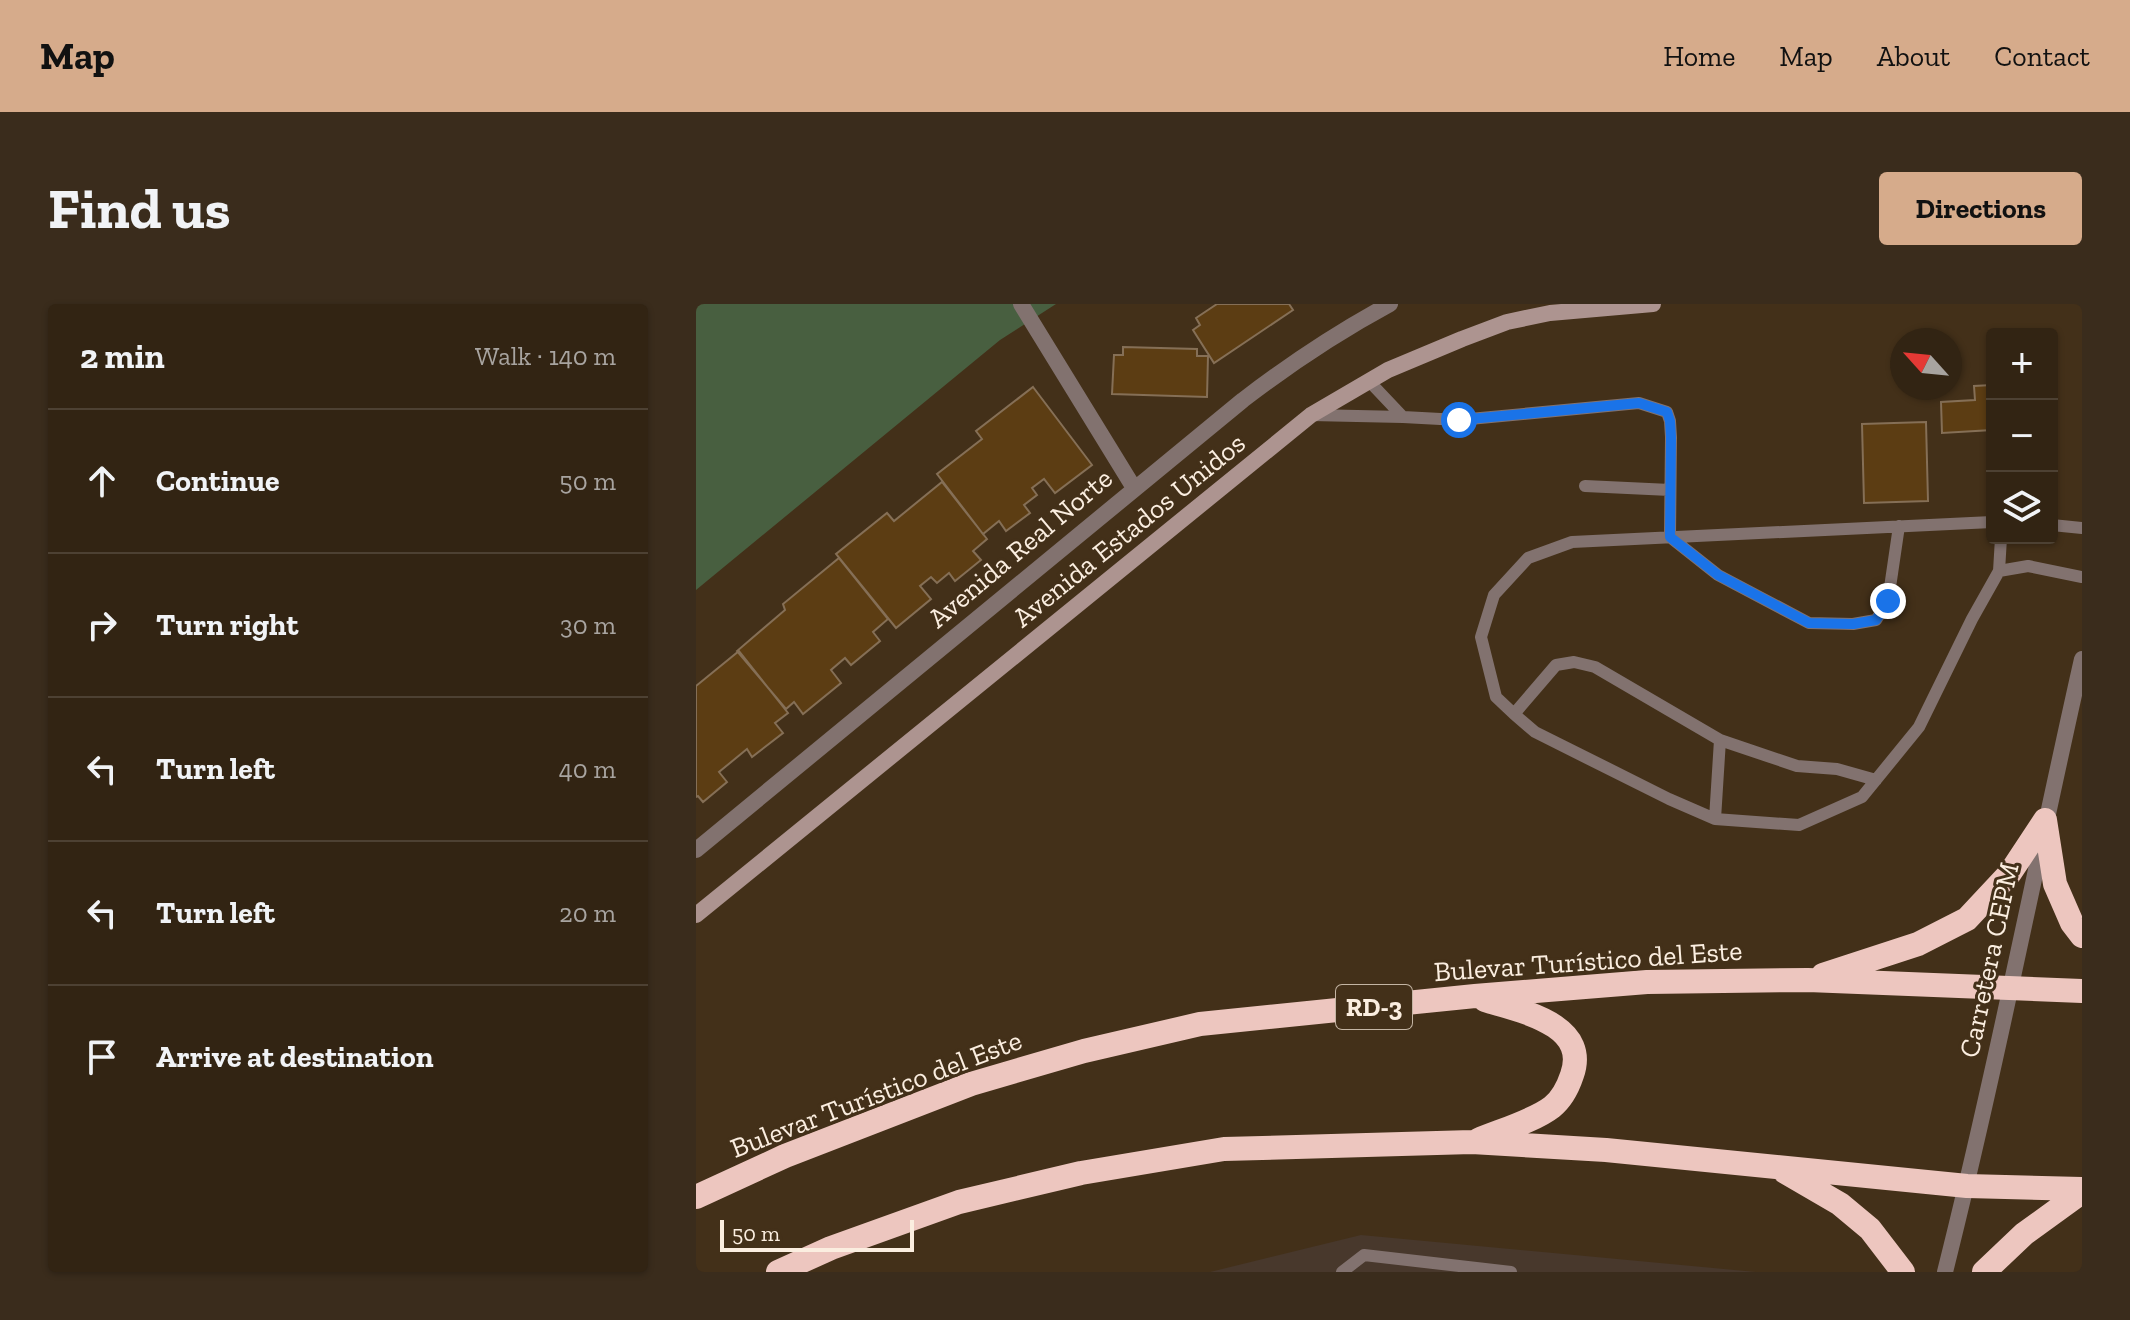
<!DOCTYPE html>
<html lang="en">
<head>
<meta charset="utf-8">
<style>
  :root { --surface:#322413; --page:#3a2c1c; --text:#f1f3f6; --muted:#a8a4a0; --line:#4d4133; --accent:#d6ab8b }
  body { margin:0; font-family:"Zilla Slab",serif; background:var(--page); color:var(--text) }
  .controls { position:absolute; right:24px; top:24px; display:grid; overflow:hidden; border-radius:8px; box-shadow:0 2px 6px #0004 }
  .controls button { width:72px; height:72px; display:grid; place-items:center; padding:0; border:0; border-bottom:2px solid var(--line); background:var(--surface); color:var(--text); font:40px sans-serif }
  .compass { position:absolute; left:1194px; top:24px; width:72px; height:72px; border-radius:50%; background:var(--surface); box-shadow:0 2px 6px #0004; rotate:297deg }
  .scale { position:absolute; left:24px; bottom:20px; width:194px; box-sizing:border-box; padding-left:8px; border:4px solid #fbeee0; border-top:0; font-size:22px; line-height:28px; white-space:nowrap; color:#fbeee0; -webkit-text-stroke:6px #433019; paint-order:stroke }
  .stop { position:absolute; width:24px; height:24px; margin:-18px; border:6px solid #1a73e8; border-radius:50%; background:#fff }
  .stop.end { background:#1a73e8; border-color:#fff; box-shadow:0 2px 8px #0008 }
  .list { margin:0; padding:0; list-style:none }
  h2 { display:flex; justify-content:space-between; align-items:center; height:104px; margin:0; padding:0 32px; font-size:34px }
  h2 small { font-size:26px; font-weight:400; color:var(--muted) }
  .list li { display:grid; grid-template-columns:52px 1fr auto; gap:24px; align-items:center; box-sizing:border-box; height:144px; padding:0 32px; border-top:2px solid var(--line) }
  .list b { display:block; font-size:30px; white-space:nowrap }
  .list em { font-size:26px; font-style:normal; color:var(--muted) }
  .icon { flex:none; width:44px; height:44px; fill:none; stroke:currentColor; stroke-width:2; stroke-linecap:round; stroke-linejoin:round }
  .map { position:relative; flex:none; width:1386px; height:968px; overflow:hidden; border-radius:8px }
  header { display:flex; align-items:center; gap:48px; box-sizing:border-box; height:112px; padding:0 40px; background:var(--accent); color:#111 }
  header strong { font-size:38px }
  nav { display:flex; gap:44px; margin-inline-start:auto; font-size:28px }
  .intro { display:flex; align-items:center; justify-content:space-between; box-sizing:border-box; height:192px; padding:0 48px }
  h1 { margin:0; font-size:56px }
  .button { padding:20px 36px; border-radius:8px; background:var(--accent); color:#111; font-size:28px; font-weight:700 }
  main { display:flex; gap:48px; padding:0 48px }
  aside { flex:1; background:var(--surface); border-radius:8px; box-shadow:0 2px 6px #0004 }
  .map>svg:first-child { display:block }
  .industrial { fill:#48382c }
  .green { fill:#485f40 }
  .building { fill:#5c3d13; stroke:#856f56; stroke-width:2 }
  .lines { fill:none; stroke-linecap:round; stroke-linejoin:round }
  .lane { stroke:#82726f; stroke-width:12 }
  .street { stroke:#82726f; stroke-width:16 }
  .secondary { stroke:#ad9490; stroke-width:16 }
  .highway { stroke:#edc6bf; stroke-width:24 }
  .route { stroke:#1a73e8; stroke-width:10 }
  .labels { text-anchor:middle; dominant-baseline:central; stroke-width:6; stroke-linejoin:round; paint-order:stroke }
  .shield { fill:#433019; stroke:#c4b5a4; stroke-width:2 }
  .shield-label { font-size:26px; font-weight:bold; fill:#fbeee0 }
  .street-label { font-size:28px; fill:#fbeee0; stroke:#433019 }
</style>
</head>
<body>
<header>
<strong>Map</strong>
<nav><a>Home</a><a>Map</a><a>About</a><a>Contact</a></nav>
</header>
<div class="intro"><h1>Find us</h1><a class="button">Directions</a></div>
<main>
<aside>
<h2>2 min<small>Walk · 140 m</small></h2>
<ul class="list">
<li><svg class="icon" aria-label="ahead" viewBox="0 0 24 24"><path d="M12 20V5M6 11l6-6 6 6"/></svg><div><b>Continue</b></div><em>50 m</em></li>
<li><svg class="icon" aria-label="right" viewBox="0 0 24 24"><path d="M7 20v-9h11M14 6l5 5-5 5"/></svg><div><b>Turn right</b></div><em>30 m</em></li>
<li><svg class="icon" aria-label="left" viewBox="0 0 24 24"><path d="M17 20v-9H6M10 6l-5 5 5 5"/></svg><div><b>Turn left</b></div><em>40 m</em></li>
<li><svg class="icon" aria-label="left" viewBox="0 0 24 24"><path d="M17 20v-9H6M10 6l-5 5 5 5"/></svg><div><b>Turn left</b></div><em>20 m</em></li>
<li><svg class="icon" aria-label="arrive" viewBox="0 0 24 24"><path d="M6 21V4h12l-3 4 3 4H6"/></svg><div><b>Arrive at destination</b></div></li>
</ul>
</aside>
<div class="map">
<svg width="1386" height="968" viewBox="0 0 1386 968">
  <rect width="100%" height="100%" fill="#433019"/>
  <!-- industrial -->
  <path class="industrial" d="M665,931L1060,968H514Z"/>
  <!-- green -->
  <path class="green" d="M0,0H360L304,36L0,286Z"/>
  <!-- building -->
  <path class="building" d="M521,0H593L597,6L518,59L497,26L504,21L500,14Z
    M427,43L501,45V52H512L511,93L416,90L418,51H427Z
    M1296,81V126L1246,129L1245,98L1279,96L1278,82Z
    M337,83L396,161L359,189L348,175L336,184L341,191L328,201L334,209L310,227L303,217L287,230L241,170L286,135L280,127Z
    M1230,118L1232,197L1168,199L1166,120Z
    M246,178L291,235L277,247L285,256L259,277L253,269L241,279L235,273L224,282L235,295L200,324L140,250L191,209L198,217Z
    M143,254L192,315L177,328L184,337L155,361L149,354L135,366L145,379L107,410L98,398L90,405L41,347L89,306L87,300Z
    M43,347L92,409L79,419L87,429L56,453L51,445L23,468L31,478L7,498L2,492L0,493V382Z"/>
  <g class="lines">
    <!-- lane -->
    <path class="lane" d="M672,76L707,113
      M615,111L707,113L763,116L943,99L971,108L974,117L975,133L974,233L1022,271L1113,319L1157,320L1180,316L1192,297L1203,222
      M889,182L974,186
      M1296,218L876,238L832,254L798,291L785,333L800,393L818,410L839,428L973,495L1019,515L1103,521L1166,493L1223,423L1276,315L1303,267L1305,234
      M1356,221L1386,224
      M1303,267L1332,262L1386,273
      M818,410L860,361L878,358L899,363L1024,436L1101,462L1141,465L1180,476
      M1019,515L1024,436
      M646,968L668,951L815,968"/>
    <!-- street -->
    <path class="street" d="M325,0L438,184
      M0,546L547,96C594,60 642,28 694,0
      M1249,968C1300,765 1340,559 1386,355"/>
    <!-- secondary -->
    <path class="secondary" d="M0,611L615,111L692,66L766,35L811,18L854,9L957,0"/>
    <!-- highway -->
    <path class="highway" d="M1349,516L1359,580L1376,619L1386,632
      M1127,671L1222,640L1271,615L1314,569L1349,516
      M782,836C803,827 838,817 856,803C866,795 872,783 876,771C894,720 824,707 789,696
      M1089,868L1144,900L1174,925L1207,968
      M0,893L89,852L275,780L388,747L504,720L779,692L951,678L1112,676L1386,687
      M82,968L135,944L263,898L385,869L528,845L776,838L910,846L1271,882L1386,885
      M1288,968L1328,930L1386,888"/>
  </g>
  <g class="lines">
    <!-- route -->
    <path class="route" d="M763,116L943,99L971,108L974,117L975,133L974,233L1022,271L1113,319L1157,320L1180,316L1192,297"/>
  </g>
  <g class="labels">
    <!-- shield labels -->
    <rect class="shield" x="640" y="681" width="76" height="44" rx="6"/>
    <g class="shield-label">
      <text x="678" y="703">RD-3</text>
    </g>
    <!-- street labels -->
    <g class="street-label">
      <text transform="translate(433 226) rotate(-39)">Avenida Estados Unidos</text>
      <text transform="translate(324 244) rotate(-40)">Avenida Real Norte</text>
      <text transform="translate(1293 656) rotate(-78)">Carretera CEPM</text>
      <text transform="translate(892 657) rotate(-4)">Bulevar Turístico del Este</text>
      <text transform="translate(180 790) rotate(-21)">Bulevar Turístico del Este</text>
    </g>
  </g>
</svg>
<div class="controls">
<button>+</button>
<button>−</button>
<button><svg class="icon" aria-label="layers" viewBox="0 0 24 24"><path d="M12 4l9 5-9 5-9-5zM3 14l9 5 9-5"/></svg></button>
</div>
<svg class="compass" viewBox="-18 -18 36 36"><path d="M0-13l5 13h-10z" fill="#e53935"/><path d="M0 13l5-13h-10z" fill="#a8a4a0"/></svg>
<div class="scale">50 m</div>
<div class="stop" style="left:763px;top:116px"></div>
<div class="stop end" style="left:1192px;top:297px"></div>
</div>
</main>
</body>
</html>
